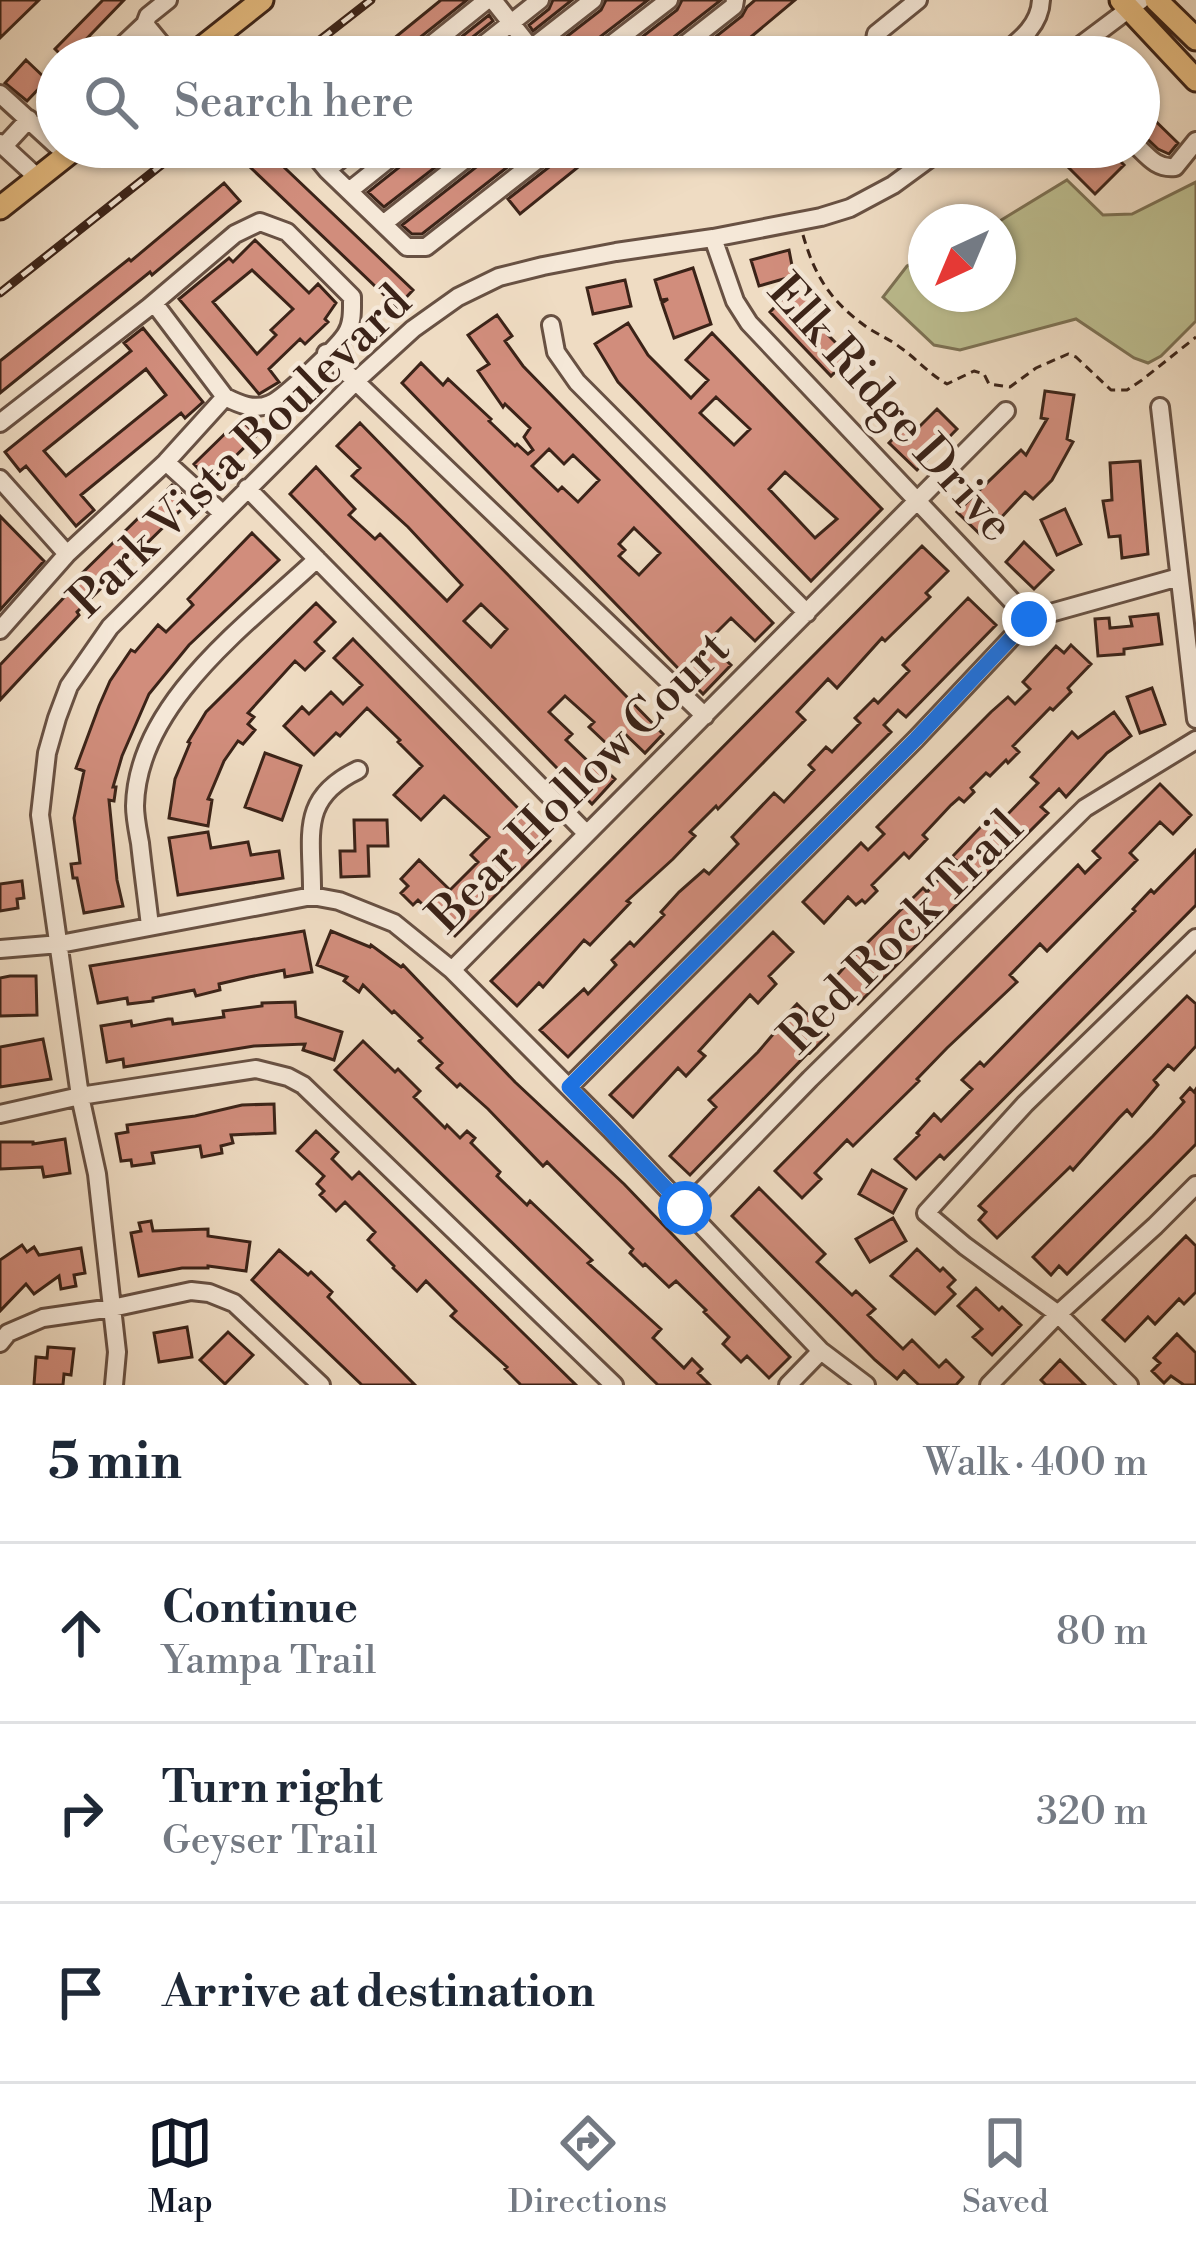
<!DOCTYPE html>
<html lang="en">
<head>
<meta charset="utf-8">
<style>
  :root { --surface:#fff; --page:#f6f6f7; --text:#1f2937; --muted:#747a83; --line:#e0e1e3; --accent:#111827 }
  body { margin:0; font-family:"Libre Bodoni",serif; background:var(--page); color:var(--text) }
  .compass { position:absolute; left:908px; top:204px; width:108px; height:108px; border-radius:50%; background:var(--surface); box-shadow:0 3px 9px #0004; rotate:224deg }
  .stop { position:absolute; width:36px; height:36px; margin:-27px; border:9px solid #1a73e8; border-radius:50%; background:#fff }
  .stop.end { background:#1a73e8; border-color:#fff; box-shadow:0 3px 12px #0008 }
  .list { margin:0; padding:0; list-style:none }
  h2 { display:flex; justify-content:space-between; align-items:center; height:156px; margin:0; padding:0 48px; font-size:51px }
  h2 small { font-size:39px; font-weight:400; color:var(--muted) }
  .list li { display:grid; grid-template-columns:78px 1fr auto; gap:36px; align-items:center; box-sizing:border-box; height:180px; padding:0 48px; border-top:3px solid var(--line) }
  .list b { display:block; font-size:45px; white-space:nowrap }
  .list p { margin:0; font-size:39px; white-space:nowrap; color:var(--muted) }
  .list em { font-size:39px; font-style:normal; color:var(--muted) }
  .icon { flex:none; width:66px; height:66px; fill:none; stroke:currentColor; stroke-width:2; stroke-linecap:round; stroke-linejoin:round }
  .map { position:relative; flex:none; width:1196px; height:1385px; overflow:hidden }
  .search { position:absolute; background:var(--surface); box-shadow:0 3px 9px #0004; left:36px; right:36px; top:36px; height:132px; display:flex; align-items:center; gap:30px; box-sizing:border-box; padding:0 42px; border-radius:66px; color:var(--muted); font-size:45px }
  .sheet { height:696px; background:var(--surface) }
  nav { display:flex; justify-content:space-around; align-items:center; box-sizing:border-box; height:168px; border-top:3px solid var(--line); background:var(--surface); font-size:33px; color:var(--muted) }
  nav a { display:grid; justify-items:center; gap:6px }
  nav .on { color:var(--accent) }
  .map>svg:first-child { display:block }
  .green { fill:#bdbf91; stroke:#7c7154; stroke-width:3 }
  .building { fill:#d18d7c; stroke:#3b2318; stroke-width:3; fill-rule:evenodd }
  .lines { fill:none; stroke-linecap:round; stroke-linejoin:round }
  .minor-casing { stroke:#685143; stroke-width:22 }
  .major-casing { stroke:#3b2318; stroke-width:27 }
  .path { stroke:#3b2318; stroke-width:3; stroke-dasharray:9 6; stroke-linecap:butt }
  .minor { stroke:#f5e8d8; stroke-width:16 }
  .major { stroke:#e8be82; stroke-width:21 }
  .rail-casing { stroke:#3b2318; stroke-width:9 }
  .rail { stroke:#f5e8d8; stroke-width:4.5; stroke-dasharray:14; stroke-linecap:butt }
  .route { stroke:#1a73e8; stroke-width:15 }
  .labels { text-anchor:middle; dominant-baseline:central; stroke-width:9; stroke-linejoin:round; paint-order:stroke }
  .street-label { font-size:48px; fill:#3b2318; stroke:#f5e8d8 }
</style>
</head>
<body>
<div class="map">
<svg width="1196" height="1385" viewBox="0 0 1196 1385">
  <rect width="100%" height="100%" fill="#efdcc3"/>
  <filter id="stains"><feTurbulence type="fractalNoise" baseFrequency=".00167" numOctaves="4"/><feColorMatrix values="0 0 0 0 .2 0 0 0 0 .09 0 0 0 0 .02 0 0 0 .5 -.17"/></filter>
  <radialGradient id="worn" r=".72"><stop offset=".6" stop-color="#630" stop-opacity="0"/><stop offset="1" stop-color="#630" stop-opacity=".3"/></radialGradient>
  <!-- green -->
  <path class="green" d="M1067,180L1103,215L1132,214L1196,182V321L1161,356L1148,363L1134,358L1076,319L960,350L934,345L883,297L907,266L926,257V294H998V222Z"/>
  <!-- building -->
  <path class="building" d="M0,0H39L0,38Z
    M103,0H124L69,57H63L55,49Z
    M441,0H467L408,47L403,57H371Z
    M553,0H572L533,31L529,25L549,9Z
    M606,0H648L587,47L582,57H549L548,51L601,10Z
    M682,0H721L661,47L656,57H616L677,10Z
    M755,0H795L727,57H690L742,16L747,7Z
    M489,15L493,21L460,47L455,57H436Z
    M26,60L47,80L27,101L5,83Z
    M1139,105L1178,143L1169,154L1158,149L1139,131Z
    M417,147H430L442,162L384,207L368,192L412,157Z
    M494,147H533L422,234H412L402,225L489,157Z
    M567,147H603L520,214L508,199L562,157Z
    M1048,147H1106L1124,165L1095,194Z
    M267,151L413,290L397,307L251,168Z
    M224,183L240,201L152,275L150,272L0,393V361L129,259L131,261Z
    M255,240L309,293L318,284L336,303L325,319L328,322L305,344L300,339L269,369L279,382L259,394L179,299L229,258L233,262ZM252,270L293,309L271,330L276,335L257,354L213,302Z
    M789,250L794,276L759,286L751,260Z
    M693,268L711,324L674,338L662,303L668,299L661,300L655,280Z
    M625,280L631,306L593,314L587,288Z
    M795,286L814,304L810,308L832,330L828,335L850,357L831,376L770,312Z
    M497,315L512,336L505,341L523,366L773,623L755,641L731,618L707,642L731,665L703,694L402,383L421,363L443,385L448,379L491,419L489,421L515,446L517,444L528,454L533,450L524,437L530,428L505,404L503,407L478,371L489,364L468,335ZM549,449L564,464L573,455L599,480L578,502L562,487L558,491L532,466ZM634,528L660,553L639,575L619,556L625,550L619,544Z
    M628,323L648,355L691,398L708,380L686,360L712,333L882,509L811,581L618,382L595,344ZM716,397L750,429L734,445L700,413ZM785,472L837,519L815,538L769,489Z
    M143,328L203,402L185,418L181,413L81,495L94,510L76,526L26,466L20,471L5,452L131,351L124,343ZM146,369L166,395L66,476L44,451Z
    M1045,391L1074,395L1067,439L1073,442L1052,480L1033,499L1025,492L983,537L957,512L1021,450L1026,455L1047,419L1041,418Z
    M937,409L957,429L917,470L889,443L907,424L915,431Z
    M240,419L257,435L210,481L194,464Z
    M360,423L663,734L645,753L622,731L608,745L589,727L594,722L565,696L549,712L572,734L566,740L592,765L596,761L615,779L592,804L290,494L316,467L355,509L349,515L375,539L380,534L447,601L462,585L408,527L352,476L360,468L337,446ZM481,604L507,629L491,647L464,621Z
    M1140,461L1148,554L1122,558L1120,536L1109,537L1103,501L1112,500L1110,463Z
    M172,485L189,502L77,612L79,615L0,700V665L71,590L68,587Z
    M1065,509L1081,544L1057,555L1041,520Z
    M0,516L44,561L0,610Z
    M252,533L279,560L189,645L149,694L122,756L113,787H116L114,801L109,800L117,880L123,906L84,913L77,878H73L71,864L80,863L74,818L84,771L76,768L99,706L110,681L131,650L135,652L158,625L166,632L193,605L188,599Z
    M1024,542L1053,570L1034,589L1006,562Z
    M922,546L948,571L926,593L930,597L885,641L882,638L837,688L828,679L797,712L805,720L718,809L716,806L690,832L695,836L673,859L627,901L630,903L590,945L584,940L543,987L539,983L517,1006L491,981Z
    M968,598L996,625L906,717L898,710L884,725L891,732L568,1057L540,1030L584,989L588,994L616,965L612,960L630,942L634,946L664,915L661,912L679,892L704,870L709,874L738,844L732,837L774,793L784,802L814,770L809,765L826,747L832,752L860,723L855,718L874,699L878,703L909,671L903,665Z
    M316,603L335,622L315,642L324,651L305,670L295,661L248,713L254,717L248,724L255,730L243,744L238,741L224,761L208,799L212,800L208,826L169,818L175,779L190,743L188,742L206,712Z
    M1158,614L1162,644L1124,649V654L1098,656L1095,619L1109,618L1110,628L1132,626L1130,617Z
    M353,639L550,841L455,936L418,900L413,905L401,893L408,886L401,879L419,860L450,890L478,862L471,855L489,837L444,796L421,820L394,795L422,766L398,742L400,740L367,708L340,736L336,733L314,755L284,726L302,707L309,714L331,692L343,704L362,685L334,658Z
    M1071,645L1091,664L1068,688L1071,692L1053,710L1050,708L1013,746L1019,752L1008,763L1006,760L990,776L986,773L971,788L974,792L964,802L959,798L951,805L923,835L927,839L909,858L904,853L872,885L877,891L865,903L862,900L856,905L848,897L824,923L803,902L861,843L868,850L884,834L877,827L991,712L1008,697L1015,704L1030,689L1023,682L1056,646L1064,653Z
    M1152,688L1165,724L1140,733L1127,697Z
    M1114,712L1131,736L1107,753L1066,797L1059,789L1041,807L1048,813L858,1004L833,980L856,954L923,888L927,892L957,861L952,857L995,812L1003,819L1038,783L1031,777L1072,732L1078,738Z
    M265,753L301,766L282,820L245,807Z
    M1160,784L1191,815L1173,834L1160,822L1130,853L1137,860L1047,951L1040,944L1010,975L1017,982L947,1048L917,1079L919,1081L853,1146L847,1140L815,1173L821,1179L802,1198L775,1171L1078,865L1085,873L1100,858L1093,851Z
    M354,820H387L388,846H368L369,876L341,877L340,851H355Z
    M208,832L211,848L248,842L251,855L279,851L283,878L178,895L169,838Z
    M1196,850V905L944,1159L940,1155L916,1179L895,1159L919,1135L917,1133L934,1114L941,1121L972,1089L962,1080L980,1062L984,1066L1135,911L1133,909L1151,890L1154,893Z
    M22,881L24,898L17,899L18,908L0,911V884Z
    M304,931L312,972L285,977L284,970L249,977L219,984L220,990L196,996L194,990L153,998V1001L128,1004L127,998L98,1003L90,966Z
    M331,931L370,947L371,945L401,967L403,965L515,1082L624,1184L790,1357L769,1378L747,1356L741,1362L723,1344L729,1337L704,1312L706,1310L676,1281L669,1287L645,1264L643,1266L630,1253L633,1249L547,1162L543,1166L488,1109L460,1084L457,1087L437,1068L442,1063L419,1041L422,1038L394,1011L392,1013L363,985L359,992L344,981L347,977L317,965Z
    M773,932L793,952L769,976L776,984L758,1003L750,995L699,1051L705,1056L686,1076L678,1068L633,1117L610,1095Z
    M10,976H36L37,1015L0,1016V978Z
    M1187,996L1196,1004V1046L1174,1070L1168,1065L1154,1080L1158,1085L1132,1116L1127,1110L1119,1118L1073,1170L1070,1167L997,1238L979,1220L986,1212L979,1206Z
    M295,1002L296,1017L342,1032L334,1060L303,1050L305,1044L254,1046L124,1067L123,1059L107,1062L101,1026L131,1021L132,1026L168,1019H172L173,1024L224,1017L223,1011L262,1006V1003Z
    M797,1004L828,1035L810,1053L809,1052L690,1175L670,1156L716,1107L709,1100L758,1052L781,1025L779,1023Z
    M43,1039L51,1079L0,1087V1047Z
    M363,1041L395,1072L398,1069L420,1091L414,1097L445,1128L447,1125L460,1138L467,1131L475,1138L471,1143L500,1172L497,1176L527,1205L530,1201L592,1260L588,1263L661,1329L653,1338L684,1368L692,1359L702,1369L698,1373L710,1385H658L335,1070Z
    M1190,1088L1194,1092L1196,1089V1144L1067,1274L1059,1266L1051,1275L1033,1257L1153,1136L1184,1102L1181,1098Z
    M274,1104L275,1133L231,1135L233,1143L221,1146L222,1153L202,1157L200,1146L152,1153L154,1163L132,1166L131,1160L121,1161L116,1134L128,1132L127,1125L195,1116L242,1105Z
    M316,1131L338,1152L332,1159L352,1179L359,1172L576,1385H521L505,1369L507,1367L451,1316L456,1311L426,1281L417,1291L393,1268L394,1266L368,1240L375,1232L345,1202L336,1211L320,1195L324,1191L317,1184L324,1176L297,1151Z
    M65,1139L70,1173L44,1177L42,1167L0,1169V1142H33V1144Z
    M872,1170L906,1189L893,1213L859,1194Z
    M759,1188L825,1254L817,1262L852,1295L856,1291L875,1309L868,1315L903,1349L912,1340L939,1367L946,1360L963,1377L956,1385H919L904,1371L897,1379L875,1360L732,1216Z
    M893,1218L906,1241L870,1262L856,1239Z
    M151,1221L153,1231L208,1229V1236L250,1242L246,1271L208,1266V1268H182L139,1276L131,1233L141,1231L139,1223Z
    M1186,1236L1196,1246V1292L1184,1304L1179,1299L1155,1324L1148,1317L1125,1341L1103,1320Z
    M22,1245L27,1252L34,1247L39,1255L81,1248L85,1273L74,1275L76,1286L61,1289L59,1276L34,1294L26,1284L0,1311V1260Z
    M917,1249L940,1271L943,1268L955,1280L948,1287L955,1294L935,1314L891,1276Z
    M279,1250L308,1275L311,1272L332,1292L328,1297L415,1385H362L252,1280Z
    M976,1288L999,1310L1002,1307L1021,1325L992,1355L973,1337L982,1329L958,1306Z
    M187,1327L192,1357L159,1362L154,1333Z
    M228,1332L253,1355L225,1384L200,1360Z
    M1177,1334L1196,1353V1385H1184L1171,1376L1164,1383L1152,1371L1160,1363L1154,1358Z
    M48,1347L74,1349L71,1375L64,1374L63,1385H34L36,1357L47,1358Z
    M1060,1360L1085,1385H1046L1041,1380Z"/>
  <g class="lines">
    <!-- minor casing -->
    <g class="minor-casing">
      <path id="minor" d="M168,0L148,16L145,24L172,57
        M493,0L537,56
        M110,57L145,24
        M416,57L487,0
        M468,57L540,0
        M520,57L593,0
        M595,57L669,0
        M669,57L734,6L735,0
        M872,57L876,34L918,0
        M999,57C1019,41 1040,26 1041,0
        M1065,57L1141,0
        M0,94L57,146
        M38,128L57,107
        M0,143L38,178
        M4,146L29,119
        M308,147L327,170L407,247H426L554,147
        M1138,147C1149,158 1158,169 1175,167L1196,141
        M327,170L356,147
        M349,191L404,147
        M383,224L481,147
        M713,238L735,301L749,323L1029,619
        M154,303L225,397
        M551,325L556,352L577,382L807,613
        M326,353L705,716
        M1160,407L1196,719
        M0,423L149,307L235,234L260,222L287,232L352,297C352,309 353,323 346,334C338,347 283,399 270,404C254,411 239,404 225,397L166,462L67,554L0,630
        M166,462L222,513
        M0,479L67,554
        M247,488L586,833
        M312,896C313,837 297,799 358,770
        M150,926C147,899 143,871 140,843C138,832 135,818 135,806C137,703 248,624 317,559
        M0,949L60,944L312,896L339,901L394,923L452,970L610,1129L821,1351L866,1385
        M452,970L1006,411
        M569,1087L916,739L1029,619L1179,577
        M0,1114L80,1096L256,1069L288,1077L303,1085L614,1385
        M685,1208L810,1079L1085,808L1196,740
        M0,1343L8,1333L43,1318L112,1308L191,1291L209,1293L234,1303L321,1385
        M114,1385L117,1352L97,1174L80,1096L40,815L47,753L57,718L69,686L110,627L357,380L413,329L458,297L499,277L543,266L616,252L713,238L821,217L850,208L893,185L945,147
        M788,1385L821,1351
        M989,1385L1058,1314L1155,1226L1196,1185
        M1129,1385L1058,1314L965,1246L926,1213L1025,1104L1196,938"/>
    </g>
    <!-- major casing -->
    <g class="major-casing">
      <path id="major" d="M1121,0L1196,80
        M1156,0L1196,39
        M190,57L262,0
        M0,208L77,147"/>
    </g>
    <!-- path -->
    <path class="path" d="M803,235C815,277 831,302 868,328C879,335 891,340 901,348C918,360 929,374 947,384L974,371L984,374L989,384L1010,387L1036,368L1068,354L1076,357L1111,390H1127L1142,380L1196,337"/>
    <!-- minor -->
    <use href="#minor" class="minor"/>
    <!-- major -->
    <use href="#major" class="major"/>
    <!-- rail casing -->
    <g class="rail-casing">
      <path id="rail" d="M298,57L371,0
        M0,293L184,147"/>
    </g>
    <!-- rail -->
    <use href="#rail" class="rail"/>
  </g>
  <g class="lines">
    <!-- route -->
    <path class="route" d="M685,1208L569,1087L916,739L1029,619"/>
  </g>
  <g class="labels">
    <!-- street labels -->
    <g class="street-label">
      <text transform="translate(890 409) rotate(48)">Elk Ridge Drive</text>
      <text transform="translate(241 452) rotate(-44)">Park Vista Boulevard</text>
      <text transform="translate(580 783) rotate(-45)">Bear Hollow Court</text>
      <text transform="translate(902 933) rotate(-45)">Red Rock Trail</text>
    </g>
  </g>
  <rect width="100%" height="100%" filter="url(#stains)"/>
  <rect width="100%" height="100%" fill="url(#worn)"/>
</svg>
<svg class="compass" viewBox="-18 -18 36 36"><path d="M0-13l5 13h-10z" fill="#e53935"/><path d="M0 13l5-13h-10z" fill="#747a83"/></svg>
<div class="stop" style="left:685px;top:1208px"></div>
<div class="stop end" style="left:1029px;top:619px"></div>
<div class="search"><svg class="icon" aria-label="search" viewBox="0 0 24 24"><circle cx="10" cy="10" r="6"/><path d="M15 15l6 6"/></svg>Search here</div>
</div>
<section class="sheet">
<h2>5 min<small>Walk · 400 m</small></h2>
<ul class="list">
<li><svg class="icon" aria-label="ahead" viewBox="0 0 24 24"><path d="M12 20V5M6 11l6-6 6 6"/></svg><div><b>Continue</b><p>Yampa Trail</p></div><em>80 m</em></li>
<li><svg class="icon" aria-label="right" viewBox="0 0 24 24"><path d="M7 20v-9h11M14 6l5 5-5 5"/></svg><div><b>Turn right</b><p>Geyser Trail</p></div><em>320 m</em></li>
<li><svg class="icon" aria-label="arrive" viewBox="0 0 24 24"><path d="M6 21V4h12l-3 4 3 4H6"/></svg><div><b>Arrive at destination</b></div></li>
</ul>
</section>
<nav>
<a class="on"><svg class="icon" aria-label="map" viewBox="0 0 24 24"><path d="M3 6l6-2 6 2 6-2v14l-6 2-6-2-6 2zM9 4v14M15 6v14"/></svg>Map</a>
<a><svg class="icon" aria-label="directions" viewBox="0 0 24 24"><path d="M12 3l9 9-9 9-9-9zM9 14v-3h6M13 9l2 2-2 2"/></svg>Directions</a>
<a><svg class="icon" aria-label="saved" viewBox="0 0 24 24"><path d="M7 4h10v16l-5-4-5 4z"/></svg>Saved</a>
</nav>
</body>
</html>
